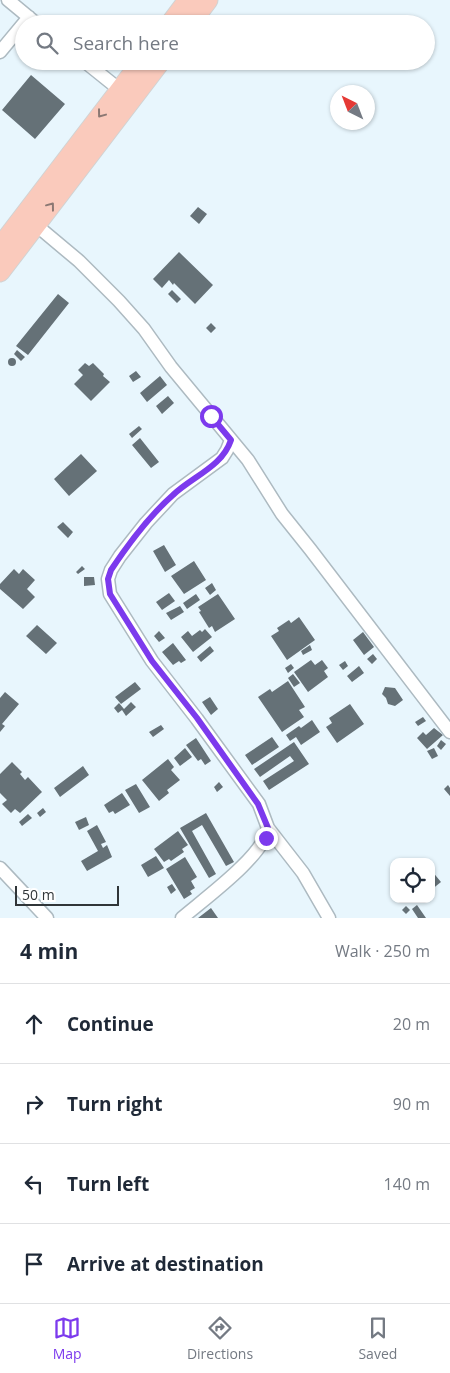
<!DOCTYPE html>
<html lang="en">
<head>
<meta charset="utf-8">
<style>
  :root { --surface:#fff; --page:#f6f6f7; --text:#1f2937; --muted:#747a83; --line:#e0e1e3; --accent:#7c3aed }
  body { margin:0; font-family:"Open Sans",sans-serif; background:var(--page); color:var(--text) }
  .controls { position:absolute; right:15px; bottom:15px; display:grid; overflow:hidden; border-radius:10px; box-shadow:0 1px 4px #0004 }
  .controls button { width:45px; height:45px; display:grid; place-items:center; padding:0; border:0; border-bottom:1px solid var(--line); background:var(--surface); color:var(--text); font:25px sans-serif }
  .compass { position:absolute; left:330px; top:85px; width:45px; height:45px; border-radius:50%; background:var(--surface); box-shadow:0 1px 4px #0004; rotate:318deg }
  .scale { position:absolute; left:15px; bottom:12px; width:104px; box-sizing:border-box; padding-left:5px; border:2px solid #303538; border-top:0; font-size:14px; line-height:18px; white-space:nowrap; color:#303538; -webkit-text-stroke:4px #fff; paint-order:stroke }
  .stop { position:absolute; width:15px; height:15px; margin:-11px; border:4px solid #7c3aed; border-radius:50%; background:#fff }
  .stop.end { background:#7c3aed; border-color:#fff; box-shadow:0 1px 5px #0008 }
  .list { margin:0; padding:0; list-style:none }
  h2 { display:flex; justify-content:space-between; align-items:center; height:65px; margin:0; padding:0 20px; font-size:21px }
  h2 small { font-size:16px; font-weight:400; color:var(--muted) }
  .list li { display:grid; grid-template-columns:32px 1fr auto; gap:15px; align-items:center; box-sizing:border-box; height:80px; padding:0 20px; border-top:1px solid var(--line) }
  .list b { display:block; font-size:19px; white-space:nowrap }
  .list em { font-size:16px; font-style:normal; color:var(--muted) }
  .icon { flex:none; width:28px; height:28px; fill:none; stroke:currentColor; stroke-width:2; stroke-linecap:round; stroke-linejoin:round }
  .map { position:relative; flex:none; width:450px; height:918px; overflow:hidden }
  .search { position:absolute; background:var(--surface); box-shadow:0 1px 4px #0004; left:15px; right:15px; top:15px; height:55px; display:flex; align-items:center; gap:12px; box-sizing:border-box; padding:0 18px; border-radius:28px; color:var(--muted); font-size:19px }
  .sheet { height:385px; background:var(--surface) }
  nav { display:flex; justify-content:space-around; align-items:center; box-sizing:border-box; height:70px; border-top:1px solid var(--line); background:var(--surface); font-size:14px; color:var(--muted) }
  nav a { display:grid; justify-items:center; gap:2px }
  nav .on { color:var(--accent) }
  .map>svg:first-child { display:block }
  .building { fill:#657177 }
  .lines { fill:none; stroke-linecap:round; stroke-linejoin:round }
  .street-casing { stroke:#adbac1; stroke-width:15 }
  .primary-casing { stroke:#d1d3d3; stroke-width:21 }
  .street { stroke:#fff; stroke-width:12 }
  .primary { stroke:#facabc; stroke-width:19 }
  .oneway { stroke:#8b7873 }
  .route { stroke:#7c3aed; stroke-width:6 }
</style>
</head>
<body>
<div class="map">
<svg width="450" height="918" viewBox="0 0 450 918">
  <rect width="100%" height="100%" fill="#e8f6fd"/>
  <!-- building -->
  <path class="building" d="M31,75L65,104L35,139L2,110Z
    M198,207L207,214L199,224L190,216Z
    M179,252L213,285L195,304L174,283L173,285L169,280L162,288L153,279Z
    M172,290L181,299L177,303L168,294Z
    M58,294L69,303L28,355L16,346Z
    M211,323L216,328L211,333L206,328Z
    M17,350L25,357L21,361L14,354Z
    M8 362a4 4 0 1 1 8 0a4 4 0 1 1-8 0Z
    M85,363L89,366L93,363L104,374L103,376L110,382L91,401L74,384L83,375L78,370Z
    M136,371L141,377L133,382L129,376Z
    M160,376L167,385L147,402L140,393Z
    M168,396L174,403L162,414L156,406Z
    M139,426L142,429L132,438L129,434Z
    M140,438L159,462L151,468L132,445Z
    M81,454L97,471L69,496L54,479Z
    M63,522L73,532L68,538L57,527Z
    M164,545L176,565L165,572L153,551Z
    M194,561L206,580L184,594L171,576Z
    M82,566L85,569L78,574L76,572Z
    M14,569L19,574L23,569L35,580L27,589L35,597L23,609L0,589V584Z
    M84,577H94L95,585L84,586Z
    M212,583L216,590L210,595L205,588Z
    M169,593L175,601L162,610L156,602Z
    M196,594L200,600L187,609L183,603Z
    M218,594L235,619L215,632L212,626L209,628L199,612L201,611L198,607Z
    M180,606L184,612L171,620L166,613Z
    M299,617L315,640L287,660L271,636L279,631L277,628L289,620L291,623Z
    M37,625L57,643L46,654L26,636Z
    M205,629L212,637L193,652L181,637L188,631L192,636L200,630L202,632Z
    M159,631L165,638L159,642L154,636Z
    M363,632L374,647L364,655L353,640Z
    M173,643L186,660L181,663L179,661L173,665L162,652Z
    M310,645L312,650L303,655L301,651Z
    M210,646L214,651L201,662L197,657Z
    M373,654L377,659L372,664L367,659Z
    M311,660L315,665L322,660L328,668L324,671L328,677L308,692L294,672Z
    M345,661L348,666L343,670L339,665Z
    M291,664L294,668L288,673L285,668Z
    M359,666L364,673L352,682L347,676Z
    M293,674L300,683L294,687L288,678Z
    M288,681L305,707L299,710L304,717L282,732L258,697L270,689L272,692Z
    M135,682L141,689L121,704L115,697Z
    M385,687L395,688L403,700L395,706L388,704L386,698L382,694Z
    M5,692L19,704L2,724L5,726L0,732V698Z
    M210,697L218,709L211,715L202,702Z
    M131,702L136,707L126,716L122,710L118,713L114,708L119,703L124,709Z
    M350,704L364,724L337,743L326,727L332,723L329,718Z
    M423,717L426,721L418,726L415,722Z
    M312,720L320,732L301,745L296,737L290,741L286,735L299,726L301,728Z
    M161,725L164,729L153,737L149,732Z
    M434,728L443,735L427,749L417,738L423,732L426,735Z
    M272,737L279,747L252,765L245,755Z
    M196,738L211,761L205,765L201,759L198,761L186,745Z
    M441,740L446,744L441,750L437,746Z
    M294,742L309,764L269,790L263,781L294,761L290,756L260,777L254,769Z
    M185,748L192,757L180,766L174,758Z
    M434,748L438,756L432,759L427,751Z
    M168,759L174,767L171,770L180,780L167,790L169,793L159,801L142,780Z
    M12,762L22,772L20,774L25,780L28,777L42,792L20,813L15,809L11,813L2,804L7,800L0,793V774Z
    M83,766L89,775L60,797L54,788Z
    M219,782L223,787L217,792L214,787Z
    M136,784L150,807L139,813L125,790Z
    M448,785L450,788V796L444,789Z
    M122,793L130,805L115,814L113,811L109,813L104,805Z
    M43,808L46,812L40,817L37,813Z
    M206,813L234,862L226,866L202,825L192,831L216,874L209,878L180,828Z
    M28,814L32,818L22,826L19,822Z
    M86,817L89,825L79,830L75,822Z
    M97,825L106,842L101,844L103,848L107,845L112,857L87,871L81,861L98,851L87,831Z
    M178,831L188,845L182,849L184,852L171,861L169,859L164,862L154,849Z
    M156,856L164,868L148,877L141,865Z
    M185,857L197,877L191,881L195,888L190,891L192,894L184,899L166,869Z
    M431,870L441,882L431,890Z
    M172,884L176,890L171,894L167,887Z
    M417,905L426,918H418L412,909Z
    M406,906L410,910L406,914L402,910Z
    M211,908L218,918H198Z"/>
  <g class="lines">
    <!-- street casing -->
    <g class="street-casing">
      <path id="street" d="M8,0L37,24
        M0,52L29,17
        M84,61L125,94
        M36,225L79,261L119,301L144,329L171,367L248,460L282,514L310,549L450,732
        M231,440L227,450L222,458L173,494L146,523L120,556L111,570L108,579L110,594L152,661L197,719L259,804L268,828L303,873L329,918
        M0,868L47,918
        M182,918C204,899 265,855 268,828"/>
    </g>
    <!-- primary casing -->
    <g class="primary-casing">
      <path id="primary" d="M170,24L188,0
        M190,24L208,0
        M0,247L142,61
        M0,272L161,61"/>
    </g>
    <!-- street -->
    <use href="#street" class="street"/>
    <!-- primary -->
    <use href="#primary" class="primary"/>
  </g>
  <!-- one-way arrows -->
  <defs><path id="oneway-chevron" d="M-2-3.5L2.5 0L-2 3.5" fill="none" stroke-width="1.6" stroke-linecap="round" stroke-linejoin="round" transform="scale(1.25)"/></defs>
  <g class="oneway">
    <use href="#oneway-chevron" transform="translate(101 114) rotate(127)"/>
    <use href="#oneway-chevron" transform="translate(51 206) rotate(-53)"/>
  </g>
  <g class="lines">
    <!-- route -->
    <path class="route" d="M211,416L231,440C222,467 193,476 173,495C149,516 129,543 111,570L108,579L110,594L152,661L197,718L258,804L268,828L266,838"/>
  </g>
</svg>
<div class="controls">
<button><svg class="icon" aria-label="locate" viewBox="0 0 24 24"><circle cx="12" cy="12" r="6"/><path d="M12 2v4M12 18v4M2 12h4M18 12h4"/></svg></button>
</div>
<svg class="compass" viewBox="-18 -18 36 36"><path d="M0-13l5 13h-10z" fill="#e53935"/><path d="M0 13l5-13h-10z" fill="#747a83"/></svg>
<div class="scale">50 m</div>
<div class="stop" style="left:211px;top:416px"></div>
<div class="stop end" style="left:266px;top:838px"></div>
<div class="search"><svg class="icon" aria-label="search" viewBox="0 0 24 24"><circle cx="10" cy="10" r="6"/><path d="M15 15l6 6"/></svg>Search here</div>
</div>
<section class="sheet">
<h2>4 min<small>Walk · 250 m</small></h2>
<ul class="list">
<li><svg class="icon" aria-label="ahead" viewBox="0 0 24 24"><path d="M12 20V5M6 11l6-6 6 6"/></svg><div><b>Continue</b></div><em>20 m</em></li>
<li><svg class="icon" aria-label="right" viewBox="0 0 24 24"><path d="M7 20v-9h11M14 6l5 5-5 5"/></svg><div><b>Turn right</b></div><em>90 m</em></li>
<li><svg class="icon" aria-label="left" viewBox="0 0 24 24"><path d="M17 20v-9H6M10 6l-5 5 5 5"/></svg><div><b>Turn left</b></div><em>140 m</em></li>
<li><svg class="icon" aria-label="arrive" viewBox="0 0 24 24"><path d="M6 21V4h12l-3 4 3 4H6"/></svg><div><b>Arrive at destination</b></div></li>
</ul>
</section>
<nav>
<a class="on"><svg class="icon" aria-label="map" viewBox="0 0 24 24"><path d="M3 6l6-2 6 2 6-2v14l-6 2-6-2-6 2zM9 4v14M15 6v14"/></svg>Map</a>
<a><svg class="icon" aria-label="directions" viewBox="0 0 24 24"><path d="M12 3l9 9-9 9-9-9zM9 14v-3h6M13 9l2 2-2 2"/></svg>Directions</a>
<a><svg class="icon" aria-label="saved" viewBox="0 0 24 24"><path d="M7 4h10v16l-5-4-5 4z"/></svg>Saved</a>
</nav>
</body>
</html>
